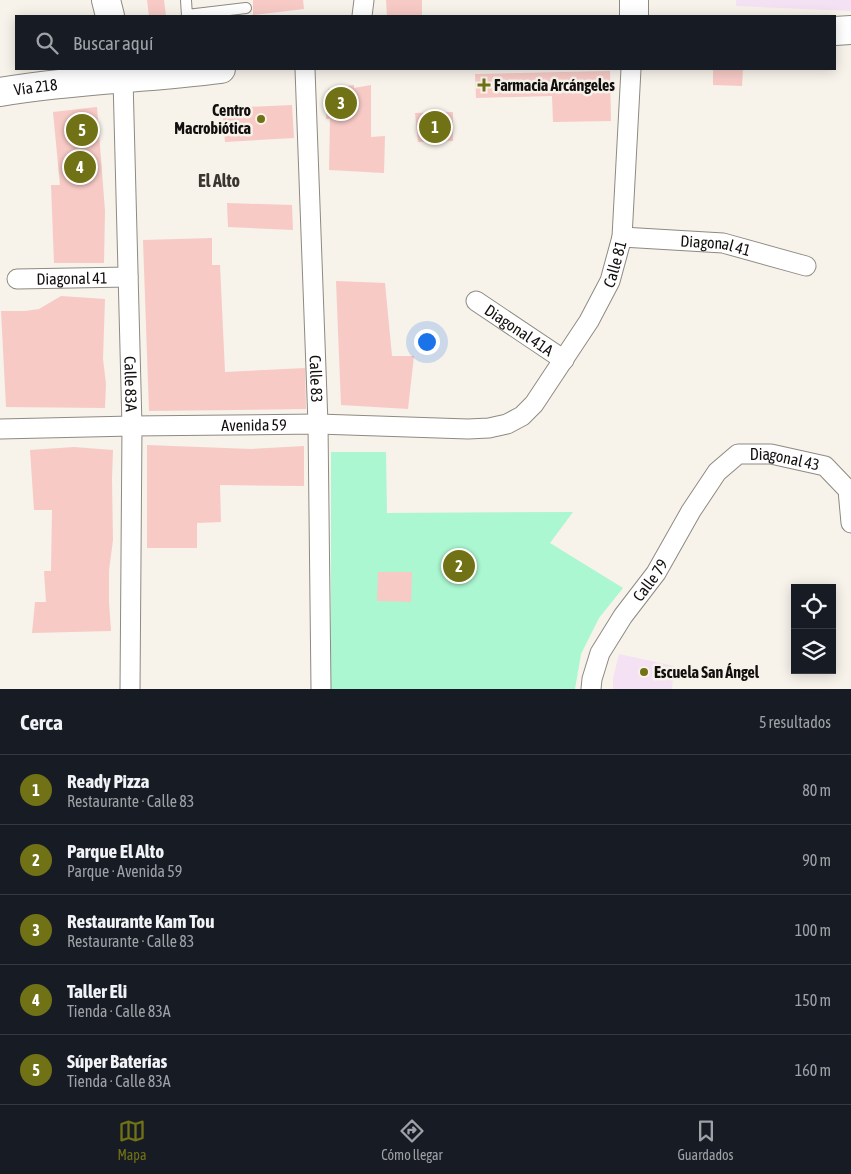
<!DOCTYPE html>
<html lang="es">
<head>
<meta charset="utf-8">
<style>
  :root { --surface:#171b24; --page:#20242c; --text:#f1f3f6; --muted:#9ea1a6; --line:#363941; --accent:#717115 }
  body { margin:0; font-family:"Asap Condensed",sans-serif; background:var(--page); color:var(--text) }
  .controls { position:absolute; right:15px; bottom:15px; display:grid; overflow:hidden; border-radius:0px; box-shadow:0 2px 12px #0003 }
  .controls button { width:45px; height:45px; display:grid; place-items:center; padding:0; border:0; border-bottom:1px solid var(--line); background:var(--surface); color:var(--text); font:25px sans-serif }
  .you { position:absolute; left:426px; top:341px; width:18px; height:18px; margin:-12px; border:4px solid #fff; border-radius:50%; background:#1a73e8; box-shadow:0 0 0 8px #1a73e833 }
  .badge { display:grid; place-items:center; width:32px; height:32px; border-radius:50%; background:var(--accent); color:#fff; font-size:16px; font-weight:700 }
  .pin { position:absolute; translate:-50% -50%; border:2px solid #fff; box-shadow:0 1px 5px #0006 }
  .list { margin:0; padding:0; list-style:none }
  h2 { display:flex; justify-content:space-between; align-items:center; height:65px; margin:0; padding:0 20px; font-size:21px }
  h2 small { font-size:16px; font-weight:400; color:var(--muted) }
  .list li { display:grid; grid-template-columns:32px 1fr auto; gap:15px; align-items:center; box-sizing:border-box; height:70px; padding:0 20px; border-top:1px solid var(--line) }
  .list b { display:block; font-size:19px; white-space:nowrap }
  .list p { margin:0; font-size:16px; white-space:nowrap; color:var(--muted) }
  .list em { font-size:16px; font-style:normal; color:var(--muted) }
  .icon { flex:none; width:28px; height:28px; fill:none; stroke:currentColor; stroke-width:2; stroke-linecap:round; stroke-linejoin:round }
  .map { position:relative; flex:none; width:851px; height:689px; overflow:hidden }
  .search { position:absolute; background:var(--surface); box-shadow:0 2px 12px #0003; left:15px; right:15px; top:15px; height:55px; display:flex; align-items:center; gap:12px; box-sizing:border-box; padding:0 18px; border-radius:0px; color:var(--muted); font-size:19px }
  .sheet { height:415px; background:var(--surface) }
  nav { display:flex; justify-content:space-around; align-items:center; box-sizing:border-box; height:70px; border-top:1px solid var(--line); background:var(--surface); font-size:14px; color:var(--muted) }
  nav a { display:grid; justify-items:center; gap:2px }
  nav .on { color:var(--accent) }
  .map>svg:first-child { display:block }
  .education { fill:#f4e2f4 }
  .green { fill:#abf7d1 }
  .building { fill:#f7cac6 }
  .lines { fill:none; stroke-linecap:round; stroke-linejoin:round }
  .lane-casing { stroke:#8e8a82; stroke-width:12 }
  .street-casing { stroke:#8e8a82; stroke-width:21 }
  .secondary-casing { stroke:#8e8a82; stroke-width:30 }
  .lane { stroke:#fff; stroke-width:10 }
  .street { stroke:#fff; stroke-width:19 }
  .secondary { stroke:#fff; stroke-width:28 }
  .poi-dot { fill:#717115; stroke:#f7f2ea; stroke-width:2 }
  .labels { text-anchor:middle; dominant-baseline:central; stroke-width:5; stroke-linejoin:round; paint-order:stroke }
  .poi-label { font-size:16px; font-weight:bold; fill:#12100e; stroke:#f7f2ea; text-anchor:start }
  .street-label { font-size:16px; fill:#12100e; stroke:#f7f2ea }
  .neighbourhood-label { font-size:18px; font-weight:bold; fill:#3a362f; stroke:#f7f2ea }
</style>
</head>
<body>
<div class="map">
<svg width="851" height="689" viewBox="0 0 851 689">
  <rect width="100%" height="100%" fill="#f7f2ea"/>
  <!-- education -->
  <path class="education" d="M736,0H851V11L736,6Z
    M619,654L674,666L672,689H613V678Z"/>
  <!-- green -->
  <path class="green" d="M331,452H386L387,513L573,512L550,543L623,588L599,618L581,654L575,689H331Z"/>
  <!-- building -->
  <path class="building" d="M147,0H164L166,16H149Z
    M253,0H303L304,9L253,15Z
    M386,0H422V16H387Z
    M713,69H743L742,86L713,85Z
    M610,71L611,121L553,122L552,96L476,98L475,74Z
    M354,85V88L371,85V137L385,136L384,173L329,170L330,119H326L328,89Z
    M292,105L294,138L225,142L222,108Z
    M97,107L105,211L104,263H54L51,185H60L53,112Z
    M453,112V141L418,142L415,113Z
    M227,203L292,205L293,230L228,227Z
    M212,238V265H220L225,372L305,368L306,409L149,411L143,240Z
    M336,281L385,283L392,356H414L408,409L341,405Z
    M61,296L105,299L103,359L106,384L105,408L6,407L1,311H25L39,309Z
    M147,445L251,449L304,446V486L220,485L221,522L197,523V548H147Z
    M74,447L113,450L112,479L113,540L109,570V602L111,631L32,633L35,602H46L44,571H51L52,510H34L30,450Z
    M378,572H412L411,602L377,601Z"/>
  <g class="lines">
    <!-- lane casing -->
    <g class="lane-casing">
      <path id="lane" d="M186,0L187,16
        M187,15L246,8"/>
    </g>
    <!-- street casing -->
    <g class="street-casing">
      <g id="street">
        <path d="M362,16L364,0"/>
        <path id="s1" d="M305,69L318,424L321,689"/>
        <path id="s2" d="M123,79L132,426L130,689"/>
        <path id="s3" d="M622,237L723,243L806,266"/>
        <path id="s4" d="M17,279L128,277"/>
        <path id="s5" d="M476,301L564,360"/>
        <path id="s6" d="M0,429L132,426L318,424L468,429L489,428L507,424L522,416L534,404L589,321L610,281L622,237L631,69"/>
        <path id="s7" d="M591,689L592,679L600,653L623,616L656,573L691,511L717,472L738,454H771L825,466L848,490L851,523"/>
      </g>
    </g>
    <!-- secondary casing -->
    <g class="secondary-casing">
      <g id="secondary">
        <path d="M106,0L110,16"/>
        <path d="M634,16V0"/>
        <path d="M835,31L851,30"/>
        <path id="s8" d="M0,92C73,79 147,79 221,69"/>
      </g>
    </g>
    <!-- lane -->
    <use href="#lane" class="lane"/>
    <!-- street -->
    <use href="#street" class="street"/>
    <!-- secondary -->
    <use href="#secondary" class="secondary"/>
  </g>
  <!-- markers -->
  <g class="poi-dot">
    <path d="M481.5 77.5h5v5h5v5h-5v5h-5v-5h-5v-5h5z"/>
    <circle cx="261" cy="119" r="5"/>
    <circle cx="644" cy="672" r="5"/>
  </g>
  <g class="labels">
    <!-- poi labels -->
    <g class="poi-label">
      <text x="494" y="85">Farmacia Arcángeles</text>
      <text x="251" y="110" text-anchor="end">Centro<tspan x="251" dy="18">Macrobiótica</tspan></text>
      <text x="654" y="672">Escuela San Ángel</text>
    </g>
    <!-- street labels -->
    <g class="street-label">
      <text stroke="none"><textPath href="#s8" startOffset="36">Vía 218</textPath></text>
      <text stroke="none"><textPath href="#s3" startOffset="94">Diagonal 41</textPath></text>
      <text stroke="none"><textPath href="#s6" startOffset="704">Calle 81</textPath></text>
      <text stroke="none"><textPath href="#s4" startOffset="55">Diagonal 41</textPath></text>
      <text stroke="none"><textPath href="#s5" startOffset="52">Diagonal 41A</textPath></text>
      <text stroke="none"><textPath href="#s1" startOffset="310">Calle 83</textPath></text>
      <text stroke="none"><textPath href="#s2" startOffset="305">Calle 83A</textPath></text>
      <text stroke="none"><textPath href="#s6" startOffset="254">Avenida 59</textPath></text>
      <text stroke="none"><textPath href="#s7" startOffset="328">Diagonal 43</textPath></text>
      <text stroke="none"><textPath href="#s7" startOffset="126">Calle 79</textPath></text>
    </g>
    <!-- neighbourhood labels -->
    <g class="neighbourhood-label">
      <text x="219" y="180">El Alto</text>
    </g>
  </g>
</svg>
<div class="controls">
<button><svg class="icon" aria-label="locate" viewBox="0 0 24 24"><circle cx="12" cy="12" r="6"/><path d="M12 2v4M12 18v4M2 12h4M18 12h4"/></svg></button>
<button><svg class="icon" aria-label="layers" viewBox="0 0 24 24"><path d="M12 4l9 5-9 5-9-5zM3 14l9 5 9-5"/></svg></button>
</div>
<div class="you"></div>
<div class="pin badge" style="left:435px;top:127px">1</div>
<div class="pin badge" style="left:459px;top:566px">2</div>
<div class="pin badge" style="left:341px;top:103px">3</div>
<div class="pin badge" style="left:80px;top:167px">4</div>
<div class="pin badge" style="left:82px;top:130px">5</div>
<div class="search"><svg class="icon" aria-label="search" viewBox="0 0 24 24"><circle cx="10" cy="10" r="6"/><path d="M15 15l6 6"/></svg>Buscar aquí</div>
</div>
<section class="sheet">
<h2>Cerca<small>5 resultados</small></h2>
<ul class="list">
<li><span class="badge">1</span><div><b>Ready Pizza</b><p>Restaurante · Calle 83</p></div><em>80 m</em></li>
<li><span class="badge">2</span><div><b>Parque El Alto</b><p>Parque · Avenida 59</p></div><em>90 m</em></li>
<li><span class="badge">3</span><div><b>Restaurante Kam Tou</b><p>Restaurante · Calle 83</p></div><em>100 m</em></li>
<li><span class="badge">4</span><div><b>Taller Eli</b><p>Tienda · Calle 83A</p></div><em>150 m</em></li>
<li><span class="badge">5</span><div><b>Súper Baterías</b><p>Tienda · Calle 83A</p></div><em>160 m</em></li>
</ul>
</section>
<nav>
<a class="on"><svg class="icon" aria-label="map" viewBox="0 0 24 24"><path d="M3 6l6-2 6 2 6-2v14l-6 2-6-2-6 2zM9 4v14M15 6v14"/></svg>Mapa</a>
<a><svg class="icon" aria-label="directions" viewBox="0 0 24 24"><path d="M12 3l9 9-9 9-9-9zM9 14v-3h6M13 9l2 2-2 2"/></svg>Cómo llegar</a>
<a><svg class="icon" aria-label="saved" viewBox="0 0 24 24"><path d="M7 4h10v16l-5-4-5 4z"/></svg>Guardados</a>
</nav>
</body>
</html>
